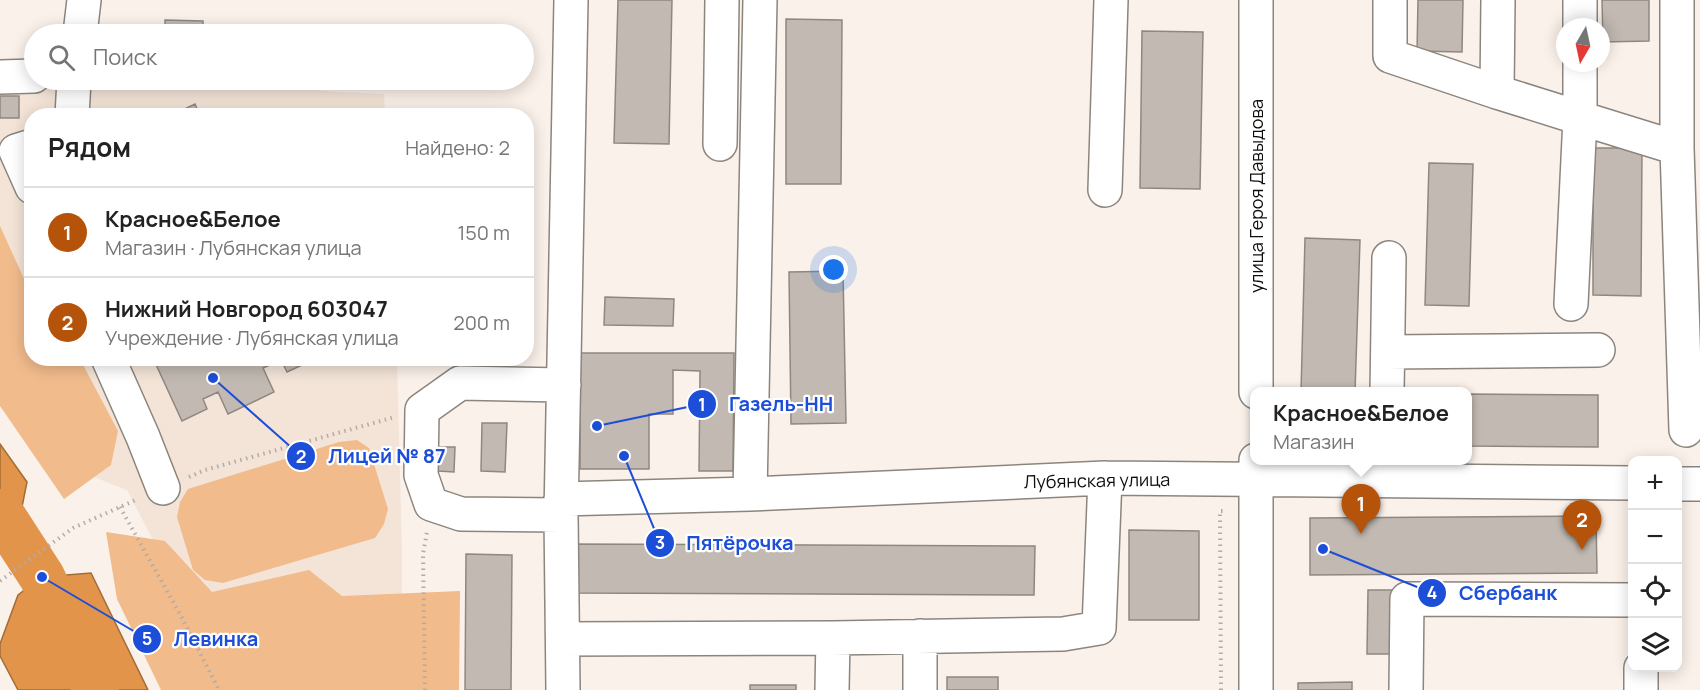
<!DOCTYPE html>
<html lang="ru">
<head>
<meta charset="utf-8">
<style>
  :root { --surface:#fff; --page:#f6f6f6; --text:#222; --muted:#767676; --line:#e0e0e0; --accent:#b45309 }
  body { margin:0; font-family:Manrope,sans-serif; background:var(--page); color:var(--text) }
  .controls { position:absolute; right:18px; bottom:18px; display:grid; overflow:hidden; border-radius:12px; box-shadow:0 3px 15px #0003 }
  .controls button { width:54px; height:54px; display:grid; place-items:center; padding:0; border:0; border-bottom:2px solid var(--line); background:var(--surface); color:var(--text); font:30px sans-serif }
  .compass { position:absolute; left:1556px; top:18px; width:54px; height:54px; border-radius:50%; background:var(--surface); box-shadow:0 3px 15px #0003; rotate:189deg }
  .you { position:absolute; left:834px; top:270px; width:21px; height:21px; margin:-15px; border:4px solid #fff; border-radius:50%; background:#1a73e8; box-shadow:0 0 0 9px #1a73e833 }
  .badge { display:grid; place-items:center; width:39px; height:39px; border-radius:50%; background:var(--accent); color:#fff; font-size:20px; font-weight:700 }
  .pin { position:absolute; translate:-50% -50px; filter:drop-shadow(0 2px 3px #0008) }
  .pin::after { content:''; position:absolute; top:32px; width:21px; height:18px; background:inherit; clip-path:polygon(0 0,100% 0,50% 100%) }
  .popup { position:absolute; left:1250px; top:387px; width:222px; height:78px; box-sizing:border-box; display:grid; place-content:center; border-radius:12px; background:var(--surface); filter:drop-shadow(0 2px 4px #0005); font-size:20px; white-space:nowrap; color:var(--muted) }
  .popup b { font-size:22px; color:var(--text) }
  .popup::after { content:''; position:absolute; left:50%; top:100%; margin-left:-12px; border:12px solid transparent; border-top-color:var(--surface) }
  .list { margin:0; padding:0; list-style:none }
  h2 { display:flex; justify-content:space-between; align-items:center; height:78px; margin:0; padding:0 24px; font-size:26px }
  h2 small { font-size:20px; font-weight:400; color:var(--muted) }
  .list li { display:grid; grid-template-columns:39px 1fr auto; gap:18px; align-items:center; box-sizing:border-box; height:90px; padding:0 24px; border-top:2px solid var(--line) }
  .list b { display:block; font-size:22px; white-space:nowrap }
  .list p { margin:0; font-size:20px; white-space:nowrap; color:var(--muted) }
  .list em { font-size:20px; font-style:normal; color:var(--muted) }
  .icon { flex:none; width:33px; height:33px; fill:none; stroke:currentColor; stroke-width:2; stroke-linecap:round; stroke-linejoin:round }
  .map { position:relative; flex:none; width:1700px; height:690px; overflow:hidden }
  .search { position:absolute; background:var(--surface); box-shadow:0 3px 15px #0003; left:24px; top:24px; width:510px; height:66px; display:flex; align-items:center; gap:15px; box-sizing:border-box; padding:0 21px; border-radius:33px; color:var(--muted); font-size:22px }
  .panel { position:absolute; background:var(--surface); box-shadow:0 3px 15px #0003; left:24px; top:108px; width:510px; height:258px; border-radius:24px }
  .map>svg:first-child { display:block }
  .built { fill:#f3e4d7 }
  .green { fill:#f1bb8c }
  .water { fill:#e1944a; stroke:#a26c37; stroke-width:1.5 }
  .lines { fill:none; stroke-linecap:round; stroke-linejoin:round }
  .river { stroke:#e1944a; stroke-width:46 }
  .building { fill:#c1b9b2; stroke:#8f8881; stroke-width:1.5 }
  .minor-casing { stroke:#8c857e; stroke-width:36 }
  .path { stroke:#b2aca6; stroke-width:4; stroke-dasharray:1.5 4.5; stroke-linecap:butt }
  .minor { stroke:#fff; stroke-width:33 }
  .labels { text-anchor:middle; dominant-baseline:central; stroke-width:4.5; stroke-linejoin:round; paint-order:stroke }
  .street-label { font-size:18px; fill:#0f0d0a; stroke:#fff }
  .leader { fill:none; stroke:#1d4ed8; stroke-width:2 }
  .callout-dot { fill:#1d4ed8; stroke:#fff; stroke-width:2 }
  .mark-label { font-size:18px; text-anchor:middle; font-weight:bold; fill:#fff }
  .callout-label { font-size:20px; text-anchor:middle; font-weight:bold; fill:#1d4ed8; stroke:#fff; stroke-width:4.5; stroke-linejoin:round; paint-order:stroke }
</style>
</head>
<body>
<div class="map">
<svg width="1700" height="690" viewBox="0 0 1700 690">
  <rect width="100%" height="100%" fill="#faf1ea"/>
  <!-- built -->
  <path class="built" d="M200,80L337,92L384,94L385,115L32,116V358L397,359L402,553L401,690L186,604L127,490L81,472L0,330V87Z"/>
  <!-- green -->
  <path class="green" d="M0,226L31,294L32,358L80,359L118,431L111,465L64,499L0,406Z
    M357,440L369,448L388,509L384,524L375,538L223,583L205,580L193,570L177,517L180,502L188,489L339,442Z
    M106,532L165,541L212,592L309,570L342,596L460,591L459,690H161L117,599Z"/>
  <!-- water -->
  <path class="water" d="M0,444L27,482L16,537L0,538Z
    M91,573L148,690H18L0,656V644L18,595L42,577Z"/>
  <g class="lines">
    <!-- river -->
    <path class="river" d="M0,512L42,577L96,690"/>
  </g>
  <!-- building -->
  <path class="building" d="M618,0H672L669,144L614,143Z
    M1418,0H1463L1462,52L1417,51Z
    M1602,0H1649V41L1603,42Z
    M786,19L842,20L841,184H786Z
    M165,20L203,21V34H165Z
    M1142,31L1203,32L1200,189L1140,188Z
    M0,96H19V118H0Z
    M195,104L200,116L172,115Z
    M1593,148H1642L1641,296L1593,295Z
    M1429,163L1473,164L1469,306L1425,305Z
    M1305,238L1360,240L1355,392H1301Z
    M843,271L846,423L791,424L789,272Z
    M605,297L674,299L673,326L604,325Z
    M580,353H734L733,471H699L700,371L673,370V414H649V469H580Z
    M153,358H315V359L287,372L281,360L263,368L274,392L228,414L218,392L203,399L207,409L182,421Z
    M1468,394L1598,395V447L1468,446Z
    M482,423H507L505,472L481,471Z
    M439,447H455L454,472L438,471Z
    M1596,516L1597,573L1310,575V518Z
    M1129,530L1199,531V620H1129Z
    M570,544L1035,546L1034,595L570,593Z
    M466,554L512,555L511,690H465Z
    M1368,590H1393L1391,654H1367Z
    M947,677H998V690H947Z
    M1352,682V690H1298V683Z
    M750,685H796V690H750Z"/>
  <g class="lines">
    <!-- minor casing -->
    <g class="minor-casing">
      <path id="minor" d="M1390,0V56L1497,92L1498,0
        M1580,27V0
        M80,34L84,0
        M0,77L34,76
        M1497,92L1580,118V63
        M72,116L74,80
        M720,144L722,0
        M32,146L16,151L32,187
        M1677,148V0
        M1105,190L1111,0
        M1571,304L1580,118L1677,148L1686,430
        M1388,352L1598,350
        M108,358L143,437L163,488
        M1256,392V0
        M1387,392L1389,258
        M1256,460V690
        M1678,484H1700
        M750,494L760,0
        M561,499L750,494L1105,478L1632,483
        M561,515L461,514L431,504L421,475L422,410L460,383L564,385
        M563,639L833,638L1063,634L1099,628L1105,478
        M563,690L561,515L571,0
        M832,690L833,638
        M920,690V636
        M1406,690L1407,599L1632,600
        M1641,690V668"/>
    </g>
    <!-- path -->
    <path class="path" d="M189,477L205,470L395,417
      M120,507L181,616L219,690
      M0,581L73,528L138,499
      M425,690L423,554L427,532
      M1221,690L1220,511H1224"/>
    <!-- minor -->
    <use href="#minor" class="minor"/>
  </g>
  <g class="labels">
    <!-- street labels -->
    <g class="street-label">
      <text transform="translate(1256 196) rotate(-90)">улица Героя Давыдова</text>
      <text transform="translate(1097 480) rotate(-1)">Лубянская улица</text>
    </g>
  </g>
  <!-- callouts -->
  <path class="leader" d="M597 426L702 404M213 378L301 456M624 456L660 543M1323 549L1432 593M42 577L147 639"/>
  <g class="callout-dot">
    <circle cx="597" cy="426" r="6"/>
    <circle cx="213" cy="378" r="6"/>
    <circle cx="624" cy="456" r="6"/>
    <circle cx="1323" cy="549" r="6"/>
    <circle cx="42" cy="577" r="6"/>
    <circle cx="702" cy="404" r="15"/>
    <circle cx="301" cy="456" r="15"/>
    <circle cx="660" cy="543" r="15"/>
    <circle cx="1432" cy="593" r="15"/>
    <circle cx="147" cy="639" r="15"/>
  </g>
  <g class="mark-label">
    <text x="702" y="411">1</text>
    <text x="301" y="463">2</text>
    <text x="660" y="549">3</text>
    <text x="1432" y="599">4</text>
    <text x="147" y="645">5</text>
  </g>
  <g class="callout-label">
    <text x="781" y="411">Газель-НН</text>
    <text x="387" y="463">Лицей № 87</text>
    <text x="740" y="550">Пятёрочка</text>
    <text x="1508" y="600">Сбербанк</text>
    <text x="216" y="646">Левинка</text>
  </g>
</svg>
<div class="controls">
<button>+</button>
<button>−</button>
<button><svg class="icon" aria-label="locate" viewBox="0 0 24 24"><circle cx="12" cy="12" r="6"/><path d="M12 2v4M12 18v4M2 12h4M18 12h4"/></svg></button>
<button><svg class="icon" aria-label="layers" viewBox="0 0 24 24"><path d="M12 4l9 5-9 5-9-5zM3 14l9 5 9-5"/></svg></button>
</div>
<svg class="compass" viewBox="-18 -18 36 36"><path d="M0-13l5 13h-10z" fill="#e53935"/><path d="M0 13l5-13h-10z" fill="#767676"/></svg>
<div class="you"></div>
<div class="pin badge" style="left:1361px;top:534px">1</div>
<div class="popup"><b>Красное&amp;Белое</b>Магазин</div>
<div class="pin badge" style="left:1582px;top:550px">2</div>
<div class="search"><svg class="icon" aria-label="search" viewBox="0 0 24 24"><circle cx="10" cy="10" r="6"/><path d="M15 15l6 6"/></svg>Поиск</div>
<section class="panel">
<h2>Рядом<small>Найдено: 2</small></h2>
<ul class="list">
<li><span class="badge">1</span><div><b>Красное&amp;Белое</b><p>Магазин · Лубянская улица</p></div><em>150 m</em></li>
<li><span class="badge">2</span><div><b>Нижний Новгород 603047</b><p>Учреждение · Лубянская улица</p></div><em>200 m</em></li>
</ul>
</section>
</div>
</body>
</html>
